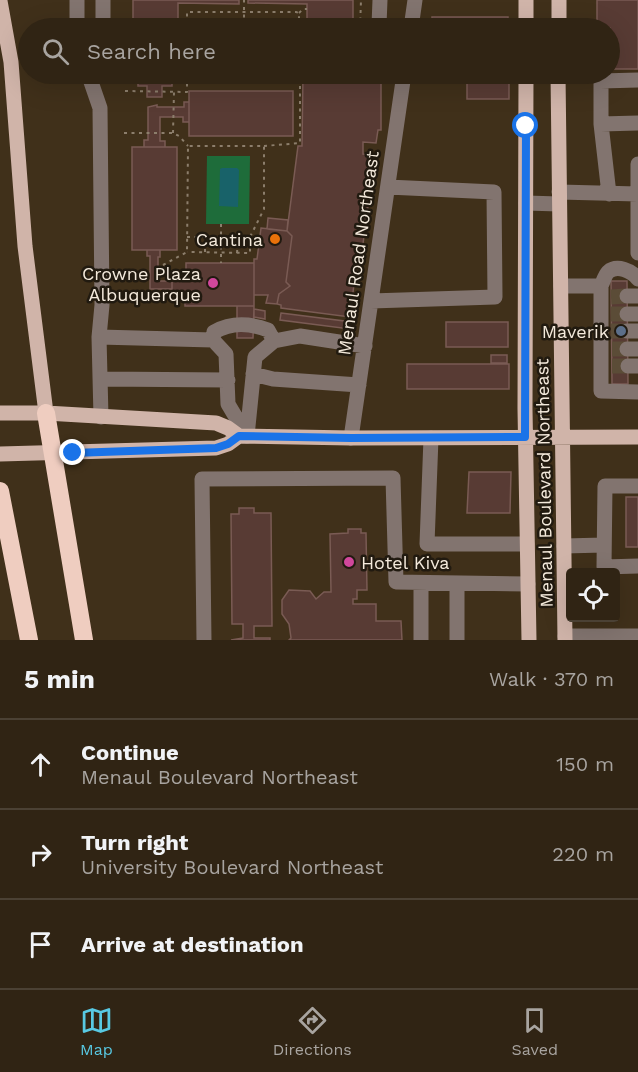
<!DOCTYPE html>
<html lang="en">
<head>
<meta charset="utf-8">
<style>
  :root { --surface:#302414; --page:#3c3022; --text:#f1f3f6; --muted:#a8a4a0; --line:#4b4134; --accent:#58c9e3 }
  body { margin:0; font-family:"Work Sans",sans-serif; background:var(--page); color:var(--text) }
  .controls { position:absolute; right:18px; bottom:18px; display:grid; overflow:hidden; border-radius:6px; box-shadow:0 6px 24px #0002 }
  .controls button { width:54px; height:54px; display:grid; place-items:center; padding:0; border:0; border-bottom:2px solid var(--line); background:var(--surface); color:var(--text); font:30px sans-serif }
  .stop { position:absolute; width:18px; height:18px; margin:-14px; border:4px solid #1a73e8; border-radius:50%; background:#fff }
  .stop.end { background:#1a73e8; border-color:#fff; box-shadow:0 2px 6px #0008 }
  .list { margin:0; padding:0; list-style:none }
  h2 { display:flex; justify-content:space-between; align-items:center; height:78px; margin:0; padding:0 24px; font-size:26px }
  h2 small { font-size:20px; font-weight:400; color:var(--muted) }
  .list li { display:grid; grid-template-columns:39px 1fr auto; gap:18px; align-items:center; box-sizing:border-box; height:90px; padding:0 24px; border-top:2px solid var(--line) }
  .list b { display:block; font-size:22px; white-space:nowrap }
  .list p { margin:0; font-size:20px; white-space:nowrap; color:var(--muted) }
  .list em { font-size:20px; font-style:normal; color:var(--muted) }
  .icon { flex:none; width:33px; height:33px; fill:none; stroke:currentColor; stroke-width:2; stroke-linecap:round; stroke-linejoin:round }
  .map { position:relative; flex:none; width:638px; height:640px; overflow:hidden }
  .search { position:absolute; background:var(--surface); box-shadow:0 6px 24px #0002; left:18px; right:18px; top:18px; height:66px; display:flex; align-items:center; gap:15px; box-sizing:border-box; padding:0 21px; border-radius:33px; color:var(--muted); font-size:22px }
  .sheet { height:348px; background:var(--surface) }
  nav { display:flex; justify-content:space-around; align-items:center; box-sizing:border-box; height:84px; border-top:2px solid var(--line); background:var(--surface); font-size:16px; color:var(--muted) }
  nav a { display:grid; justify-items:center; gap:3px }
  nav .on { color:var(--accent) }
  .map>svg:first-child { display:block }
  .pitch { fill:#1e6c3a }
  .water { fill:#186269 }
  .building { fill:#583b34; stroke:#7a5b54; stroke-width:1.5 }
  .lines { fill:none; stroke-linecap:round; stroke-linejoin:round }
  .minor-tunnel { stroke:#5b4c37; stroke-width:15; stroke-dasharray:15 8; stroke-linecap:butt }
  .path { stroke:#8c7e6c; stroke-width:2; stroke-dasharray:3 4.5; stroke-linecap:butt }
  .minor { stroke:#82746f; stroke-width:15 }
  .major { stroke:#d0b4a9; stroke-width:15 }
  .highway { stroke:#efcdc0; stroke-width:18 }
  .route { stroke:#1a73e8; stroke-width:8 }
  .food-dot { fill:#e8710a; stroke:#211a10; stroke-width:2 }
  .hotel-dot { fill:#d1479c; stroke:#211a10; stroke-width:2 }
  .service-dot { fill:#5c6f8a; stroke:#211a10; stroke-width:2 }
  .labels { text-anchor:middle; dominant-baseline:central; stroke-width:5; stroke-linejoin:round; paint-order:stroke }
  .poi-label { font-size:18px; fill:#f4eadc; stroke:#211a10; text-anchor:end }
  .street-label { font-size:18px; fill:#f4eadc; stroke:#211a10 }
</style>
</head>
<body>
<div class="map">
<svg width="638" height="640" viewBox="0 0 638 640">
  <rect width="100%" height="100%" fill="#40301a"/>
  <!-- pitch -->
  <path class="pitch" d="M207,156H250L249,224H206Z"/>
  <!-- water -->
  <path class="water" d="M222,168H237L239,170L238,207L219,206L220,169Z"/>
  <!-- building -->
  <path class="building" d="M133,0H239V4L178,3V28H133Z
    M248,0H353V28H307V4L248,3Z
    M597,0H638V69H610V28H597Z
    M432,17H508V28H432Z
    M133,74H178V81H172V86H162V97H147V86H138V80H133Z
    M303,74H381V130H378L376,143L363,142V154L371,155L367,183L371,184L362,251H358L350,317L281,308V305L277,304L279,294L290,286L286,282L292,236L287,231L298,146H302Z
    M467,74H509V99H467Z
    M189,91H293V136H189Z
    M184,102H189V122H183V117H160V141H165V147H144V140H148V107L157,105V107H184Z
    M132,147H177V250H132Z
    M268,218L288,220L287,231L267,229Z
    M261,228L287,231L292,236L286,282L290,286L279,294L277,304L266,303L268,295H254V259H257Z
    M147,250H160V257H158V281H172V289H150V256H147Z
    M186,263H254V306H185V294H172V276H186Z
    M611,281H627L628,384H612Z
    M237,306H254L253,338H237Z
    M254,309L265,311V319L254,317Z
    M281,313L352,322L350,329L280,320Z
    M446,322H508V347H446Z
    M491,355H507V363H491Z
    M407,364H509V389H407Z
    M469,472H511L510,513H467Z
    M626,497H638V547H626Z
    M239,508H254V513H271L272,626H254V638H270V640H231L243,638V624H232L231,514H239Z
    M348,529H361V533H366L367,590H357V599H353V604H376V621H401L402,640H289L291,638L289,624L282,614V600L289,590L310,591L316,599L324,592H331L330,534L348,533Z"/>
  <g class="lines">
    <!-- minor-tunnel -->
    <path class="minor-tunnel" d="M611,297L627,296
      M611,314H627
      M611,331H627
      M612,349H627
      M612,366H628"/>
    <!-- path -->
    <path class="path" d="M299,13L303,9H307
      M187,24V12H296L299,13V28
      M244,25V0
      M187,28V24L269,25V28
      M360,28L361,0
      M125,91L187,92V74
      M124,133H173L179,136L188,146
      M173,133L174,92
      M264,146L300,143V74
      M221,224V263
      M187,237H250
      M205,252V237
      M237,253L238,238
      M163,265L187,252L188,146H264V209L250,237V253L187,252"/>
    <!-- minor -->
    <path class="minor" d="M103,0V28
      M379,25L380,0
      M77,28V0
      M411,28L415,0
      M94,74L90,79L100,108L102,305L99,337L101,417
      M601,124L638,123
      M638,164V253
      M559,192L638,194
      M609,194L601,124V81L638,80
      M526,203L559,204
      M561,286H601V391L638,392
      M601,286C603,282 605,275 608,272C617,264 632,271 638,279
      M627,296H638
      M371,301L495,297L494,192L388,187
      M627,314H638
      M627,331H638
      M99,337L213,340
      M274,341L268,330C249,323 232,322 214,332L213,340L226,354L228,404L247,436L255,357L274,341L300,336L365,346
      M627,349H638
      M628,366H638
      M253,374L273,379L359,385
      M101,379L228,380
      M351,438L404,74
      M431,438L427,544H527
      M638,486H605L604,567L638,566
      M564,546L604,545
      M421,583V640
      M457,583V640
      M565,636H638
      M204,640L202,479L393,478L396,582L528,584"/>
    <!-- major -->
    <path class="major" d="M0,1L11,62L25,246L46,413
      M526,28V0
      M559,28V0
      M526,74L525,409L529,640
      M558,74L565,640
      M0,413H46L216,423L228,428L239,436
      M0,454L216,448L228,444L239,436L351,438L638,437"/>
    <!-- highway -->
    <path class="highway" d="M46,413L84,640
      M0,491L29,640"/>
  </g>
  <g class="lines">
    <!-- route -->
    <path class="route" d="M73,453L216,448L228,444L239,436L351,438L525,437L526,126"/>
  </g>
  <!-- markers -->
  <circle class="food-dot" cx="275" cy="239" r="6"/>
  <g class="hotel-dot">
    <circle cx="213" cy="283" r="6"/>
    <circle cx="349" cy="562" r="6"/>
  </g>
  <circle class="service-dot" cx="621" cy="331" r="6"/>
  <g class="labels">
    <!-- poi labels -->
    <g class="poi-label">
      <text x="263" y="239">Cantina</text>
      <text x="201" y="273">Crowne Plaza<tspan x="201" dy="21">Albuquerque</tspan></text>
      <text x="609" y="331">Maverik</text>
      <text x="361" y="562" text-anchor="start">Hotel Kiva</text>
    </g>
    <!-- street labels -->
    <g class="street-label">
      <text transform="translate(358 253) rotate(-82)">Menaul Road Northeast</text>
      <text transform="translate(544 483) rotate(-91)">Menaul Boulevard Northeast</text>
    </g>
  </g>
</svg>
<div class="controls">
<button><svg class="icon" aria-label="locate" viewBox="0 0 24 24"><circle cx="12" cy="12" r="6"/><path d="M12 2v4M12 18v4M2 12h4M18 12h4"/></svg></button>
</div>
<div class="stop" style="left:526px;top:126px"></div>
<div class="stop end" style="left:73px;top:453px"></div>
<div class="search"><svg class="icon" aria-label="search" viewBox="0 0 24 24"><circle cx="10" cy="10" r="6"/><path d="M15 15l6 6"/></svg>Search here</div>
</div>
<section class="sheet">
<h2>5 min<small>Walk · 370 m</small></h2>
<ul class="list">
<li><svg class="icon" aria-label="ahead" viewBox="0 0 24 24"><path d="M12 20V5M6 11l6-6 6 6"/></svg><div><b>Continue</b><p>Menaul Boulevard Northeast</p></div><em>150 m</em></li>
<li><svg class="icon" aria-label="right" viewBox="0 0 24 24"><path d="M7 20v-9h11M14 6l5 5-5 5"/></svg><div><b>Turn right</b><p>University Boulevard Northeast</p></div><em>220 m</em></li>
<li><svg class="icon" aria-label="arrive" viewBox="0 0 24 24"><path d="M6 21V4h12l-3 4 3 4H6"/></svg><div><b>Arrive at destination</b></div></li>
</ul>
</section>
<nav>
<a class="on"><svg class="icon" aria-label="map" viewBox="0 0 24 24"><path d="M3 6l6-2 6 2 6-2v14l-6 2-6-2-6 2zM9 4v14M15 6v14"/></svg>Map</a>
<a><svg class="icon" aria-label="directions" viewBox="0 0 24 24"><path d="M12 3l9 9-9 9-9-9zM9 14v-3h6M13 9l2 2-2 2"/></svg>Directions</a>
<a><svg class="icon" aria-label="saved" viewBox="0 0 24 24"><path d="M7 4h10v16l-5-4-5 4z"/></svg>Saved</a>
</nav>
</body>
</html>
